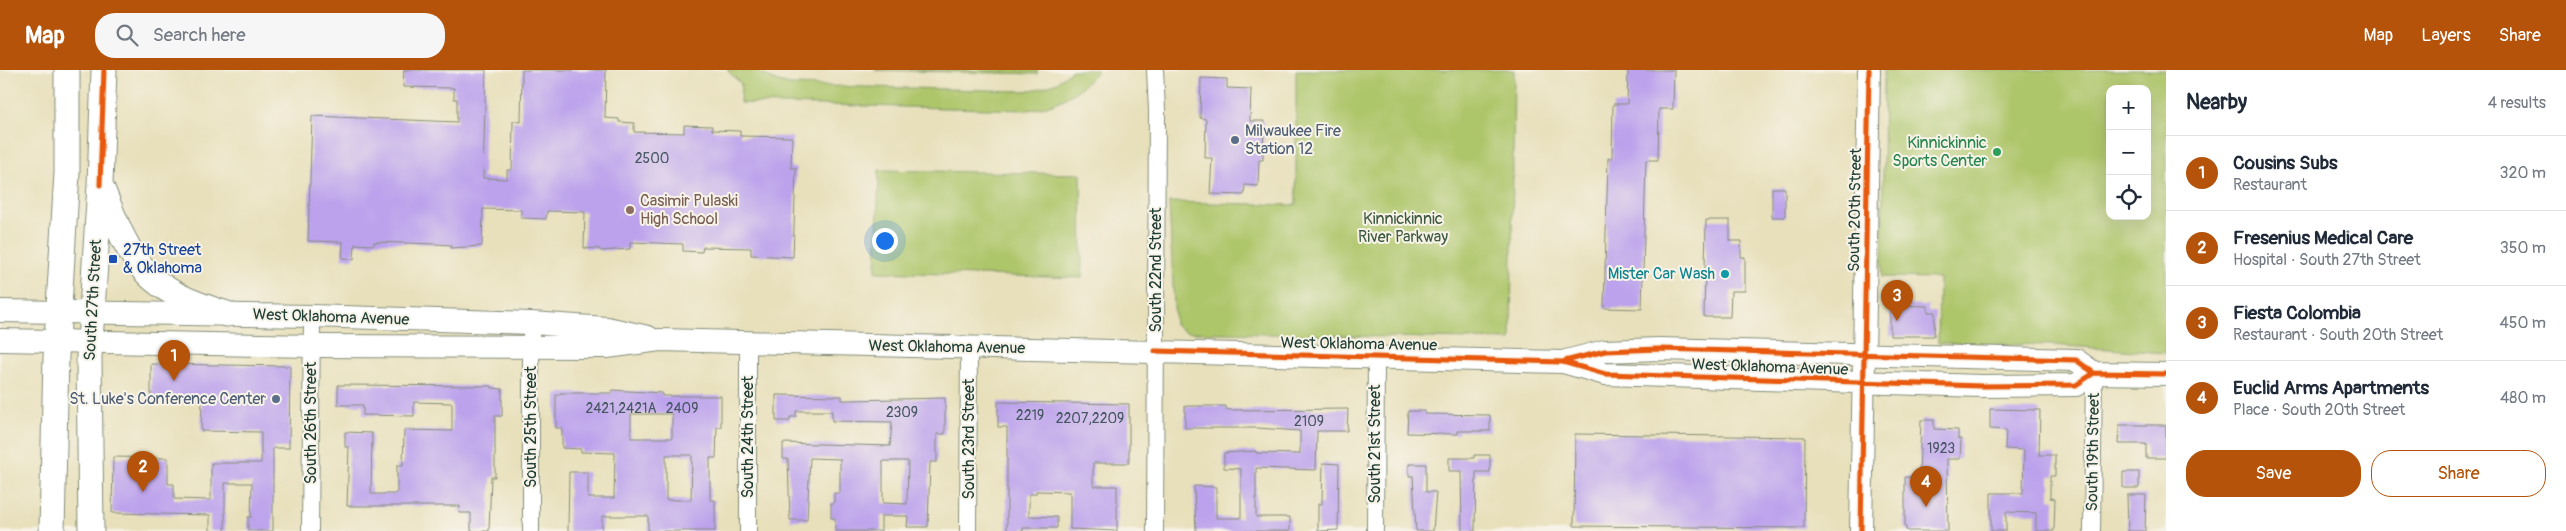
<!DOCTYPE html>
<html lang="en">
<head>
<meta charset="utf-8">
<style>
  :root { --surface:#fff; --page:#f6f6f7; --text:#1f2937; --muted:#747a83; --line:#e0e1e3; --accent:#b45309 }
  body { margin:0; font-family:Pangolin,sans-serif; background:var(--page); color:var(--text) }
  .controls { position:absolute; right:15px; top:15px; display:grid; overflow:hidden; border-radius:10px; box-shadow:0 5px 20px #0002 }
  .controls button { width:45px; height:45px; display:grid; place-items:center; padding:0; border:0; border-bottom:1px solid var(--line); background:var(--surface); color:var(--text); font:25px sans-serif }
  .you { position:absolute; left:884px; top:170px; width:18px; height:18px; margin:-12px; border:4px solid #fff; border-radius:50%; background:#1a73e8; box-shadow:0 0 0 8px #1a73e833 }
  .badge { display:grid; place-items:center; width:32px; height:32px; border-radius:50%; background:var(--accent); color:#fff; font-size:16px; font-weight:700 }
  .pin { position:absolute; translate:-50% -41px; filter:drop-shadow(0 1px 2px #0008) }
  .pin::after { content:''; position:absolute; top:26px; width:18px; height:15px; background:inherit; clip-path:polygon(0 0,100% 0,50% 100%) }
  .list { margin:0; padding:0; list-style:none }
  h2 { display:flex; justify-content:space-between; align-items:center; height:65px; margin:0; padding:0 20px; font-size:21px }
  h2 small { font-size:16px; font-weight:400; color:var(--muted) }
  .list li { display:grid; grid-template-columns:32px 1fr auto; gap:15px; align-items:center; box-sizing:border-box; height:75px; padding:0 20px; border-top:1px solid var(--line) }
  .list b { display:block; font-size:19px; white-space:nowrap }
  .list p { margin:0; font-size:16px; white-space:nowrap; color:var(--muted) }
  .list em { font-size:16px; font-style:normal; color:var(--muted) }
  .actions { display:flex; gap:10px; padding:15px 20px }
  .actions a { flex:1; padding:11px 0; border:1px solid var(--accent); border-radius:20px; text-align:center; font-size:18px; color:var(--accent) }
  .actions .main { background:var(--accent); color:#fff }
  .icon { flex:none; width:28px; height:28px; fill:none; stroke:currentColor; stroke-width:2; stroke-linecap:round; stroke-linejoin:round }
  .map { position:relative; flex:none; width:2166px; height:461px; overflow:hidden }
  header { display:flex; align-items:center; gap:30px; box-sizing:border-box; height:70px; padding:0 25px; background:var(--accent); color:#fff }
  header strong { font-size:24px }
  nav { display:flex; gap:28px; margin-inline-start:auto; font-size:18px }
  .search { width:350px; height:45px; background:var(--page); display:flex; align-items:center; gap:12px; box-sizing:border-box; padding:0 18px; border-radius:20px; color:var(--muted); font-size:19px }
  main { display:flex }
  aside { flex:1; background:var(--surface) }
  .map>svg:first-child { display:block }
  .green { fill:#aec66b; stroke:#668250; fill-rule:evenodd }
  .building { fill:#bca2ec; fill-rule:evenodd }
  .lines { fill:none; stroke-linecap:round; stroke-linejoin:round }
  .street-casing { stroke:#848e78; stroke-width:18 }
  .secondary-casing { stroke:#848e78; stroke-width:24 }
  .primary-casing { stroke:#848e78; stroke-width:27 }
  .street { stroke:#fff; stroke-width:16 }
  .secondary { stroke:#fff; stroke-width:22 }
  .primary { stroke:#fff; stroke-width:25 }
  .cycleway-casing { stroke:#f7f3e8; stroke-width:8 }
  .cycleway { stroke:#e8590c; stroke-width:5 }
  .service-dot { fill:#5c6f8a; stroke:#f7f3e8; stroke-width:2 }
  .leisure-dot { fill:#2e9e5b; stroke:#f7f3e8; stroke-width:2 }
  .education-dot { fill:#8d6e63; stroke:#f7f3e8; stroke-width:2 }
  .transit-dot { fill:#1a4fb4; stroke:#f7f3e8; stroke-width:2 }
  .culture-dot { fill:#0f9aa8; stroke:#f7f3e8; stroke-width:2 }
  .labels { text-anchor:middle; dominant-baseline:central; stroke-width:4; stroke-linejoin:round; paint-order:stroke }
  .number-label { font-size:14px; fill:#465662 }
  .service-label { font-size:16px; fill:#4e5e75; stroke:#f7f3e8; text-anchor:start }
  .leisure-label { font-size:16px; fill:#27864d; stroke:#f7f3e8; text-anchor:end }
  .education-label { font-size:16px; fill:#785e54; stroke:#f7f3e8; text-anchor:start }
  .street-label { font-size:16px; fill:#1f3d34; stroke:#f7f3e8 }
  .park-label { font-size:16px; fill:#3c583f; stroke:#f7f3e8 }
  .transit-label { font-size:16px; fill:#164399; stroke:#f7f3e8; text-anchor:start }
  .culture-label { font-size:16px; fill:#0d838f; stroke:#f7f3e8; text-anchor:end }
</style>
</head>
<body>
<header>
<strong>Map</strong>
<div class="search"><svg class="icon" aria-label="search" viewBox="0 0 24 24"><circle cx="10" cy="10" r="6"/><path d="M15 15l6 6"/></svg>Search here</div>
<nav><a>Map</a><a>Layers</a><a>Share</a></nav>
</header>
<main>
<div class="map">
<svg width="2166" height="461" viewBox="0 0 2166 461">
  <rect width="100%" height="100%" fill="#f7f3e8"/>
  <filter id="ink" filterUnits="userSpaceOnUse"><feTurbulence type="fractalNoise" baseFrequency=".02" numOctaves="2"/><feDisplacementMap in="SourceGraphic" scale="10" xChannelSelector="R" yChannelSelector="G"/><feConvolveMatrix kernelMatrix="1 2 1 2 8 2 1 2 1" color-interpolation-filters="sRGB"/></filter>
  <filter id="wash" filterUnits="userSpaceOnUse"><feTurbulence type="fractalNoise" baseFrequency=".0096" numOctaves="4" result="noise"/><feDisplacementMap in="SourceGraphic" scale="20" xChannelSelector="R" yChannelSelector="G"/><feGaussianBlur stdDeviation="1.12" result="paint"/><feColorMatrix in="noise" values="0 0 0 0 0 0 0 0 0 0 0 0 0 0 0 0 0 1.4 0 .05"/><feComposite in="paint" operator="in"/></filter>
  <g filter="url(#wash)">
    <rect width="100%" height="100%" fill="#e8e0bb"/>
    <!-- green -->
    <path class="green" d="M727,0H756L775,11L790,15L1024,21L1042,18L1057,12L1072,0H1098C1079,23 1059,35 1029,40L740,33L741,14Z
      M875,0H1037V4Z
      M1296,0H1514L1511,270L1186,262L1175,255L1169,132L1296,135Z
      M1884,0H2166V283L2051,275L1938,273L1939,208L1882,207ZM2110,19H2147V146H2110Z
      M879,100L1081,104L1082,208L876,202Z"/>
    <g id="blocks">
      <!-- building -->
      <path class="building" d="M404,0H486L483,108L507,109V100H512L513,51L521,52L522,0H606L605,48L619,49V52L634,53V62L684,63V55L712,56V60L740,61V66L792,67L791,98H796L793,187L751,185V178L703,177L702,182L683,181V174L630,172V179L600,181V179L584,178L585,142L547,141L546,149L521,148V140L483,139L482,176L451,178V175L435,174L374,172V175L355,174L354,189L342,188L343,172L308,171L312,46L457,52V29H454V18L403,17Z
        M1628,0H1674L1673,39H1659L1658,90H1646L1642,239L1604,238L1608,88H1612L1613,34H1627Z
        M1201,8L1227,9V18L1251,19L1250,51H1264L1263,90H1259L1258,116L1245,115L1244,125L1210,124L1212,88H1205L1206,49L1200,48Z
        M1772,118H1785V147H1772Z
        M1706,150H1730V171H1741V187H1745V221H1731L1730,247H1704Z
        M1890,235L1928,236V242H1935L1934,266H1890Z
        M151,294L290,296L289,378H273V461H248V447H251L252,413H225V461H210V445L112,443L113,387L168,388V414H174V429L211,430V393H261V362L201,361L202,330L151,329Z
        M338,315L492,316V318L502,319V346H495V407H491L489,461H471V443H459L460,436H347L349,377H345V362L372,363L371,424H394L397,422V395H403L404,360L452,361V333L414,332V346L363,345V335H338Z
        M612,320L662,323V326H721V357H717L716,388H710V430H715V461H648V446H602V461H568L569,402H588V428H614L615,383L581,382V379L562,378V358H556V325H560V323H612ZM631,344H672V368H631ZM666,385H692L691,430H666Z
        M776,325L842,326V330H850L945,328V364H937V392H930L928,457H907L908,446H881V461H835V448H831V433H834V423H840V389L810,388L807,450H790L788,389H783V373L890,376L892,352L832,351V341H796V347H790V351H776ZM883,391H908L907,434L883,433Z
        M998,332L1129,334V393H1093V416H1117V461L1070,459V422L1036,421V424H1029V446L1057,447V458H1023V461H1007V357H998Z
        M1185,336H1226V339L1230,340L1348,339L1347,361H1317L1316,400L1256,398V447H1290V461H1196L1194,416L1216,417V448H1241V399L1224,398V383L1256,381V383L1300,384V361L1257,358H1185Z
        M1990,339L2040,340L2039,385H2055V406H2050V428L2055,429L2054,461H2036V443L2006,442V461H1991V423H2023L2024,380L2005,379L2006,360L1990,359Z
        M1408,341H1425V344L1490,345V361H1458V364L1407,363Z
        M1921,350H1934V359L1958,360V369H1961L1960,389H1947L1948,461H1907L1905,456V407H1919Z
        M2119,355H2166V388H2146V374H2118Z
        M1575,364L1805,367L1804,458L1574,456Z
        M1474,385H1490V402H1476L1475,461H1462L1461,401H1449V388H1474Z
        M1323,393L1339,394L1338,460L1318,461V434H1322Z
        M1409,394H1426V422H1436L1433,461H1416L1413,406H1409Z
        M2123,402H2139V418H2123Z
        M2127,425H2146L2145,461H2128Z"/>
    </g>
  </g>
  <g filter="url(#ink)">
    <use href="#blocks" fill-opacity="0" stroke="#848e78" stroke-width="1"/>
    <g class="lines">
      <!-- street casing -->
      <g class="street-casing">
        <path id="street" d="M748,272V461
          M310,461L312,246
          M531,461V265
          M968,461L969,277
          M1155,461L1157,40L1155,0
          M1375,461L1376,287
          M2092,461L2094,303"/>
      </g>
      <!-- secondary casing -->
      <g class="secondary-casing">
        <path id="secondary" d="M0,241L312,246L531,253L607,258L648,267
          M0,270L311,276L607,277L660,270L1563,292L1605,304L1981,316L2076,315L2094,303L2166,304
          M1566,291L1605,281L1659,279L2076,290L2094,303
          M1861,461L1869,0"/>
      </g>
      <!-- primary casing -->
      <g class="primary-casing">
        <path id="primary" d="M103,121C133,197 146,220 227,244
          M52,461L56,287L67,103V0
          M91,461L89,287L100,115L104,0"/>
      </g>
      <!-- street -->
      <use href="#street" class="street"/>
      <!-- secondary -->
      <use href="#secondary" class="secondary"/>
      <!-- primary -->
      <use href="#primary" class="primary"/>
      <!-- cycleway casing -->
      <g class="cycleway-casing">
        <path id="cycleway" d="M100,115L104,0
          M1155,281L1563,292L1605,304L1981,316L2076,315L2094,303L2166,304
          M1565,291L1605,281L1659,279L2076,290L2094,303
          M1861,461L1869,0"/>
      </g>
      <!-- cycleway -->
      <use href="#cycleway" class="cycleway"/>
    </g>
  </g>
  <!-- markers -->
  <g class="service-dot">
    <circle cx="1235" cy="70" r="5"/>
    <circle cx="276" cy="329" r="5"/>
  </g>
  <circle class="leisure-dot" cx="1997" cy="82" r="5"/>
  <circle class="education-dot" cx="630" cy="140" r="5"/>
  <rect class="transit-dot" x="108" y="184" width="10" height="10" rx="2.5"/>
  <circle class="culture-dot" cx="1725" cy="204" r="5"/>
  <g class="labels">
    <!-- number labels -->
    <g class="number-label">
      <text x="652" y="88">2500</text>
      <text x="621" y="338">2421,2421A</text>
      <text x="682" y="338">2409</text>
      <text x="902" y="342">2309</text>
      <text x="1030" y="345">2219</text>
      <text x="1090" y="348">2207,2209</text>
      <text x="1309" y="351">2109</text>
      <text x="1941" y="378">1923</text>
    </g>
    <!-- service labels -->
    <g class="service-label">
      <text x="1245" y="61">Milwaukee Fire<tspan x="1245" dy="18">Station 12</tspan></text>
      <text x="266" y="329" text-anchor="end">St. Luke's Conference Center</text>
    </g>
    <!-- leisure labels -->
    <g class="leisure-label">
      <text x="1987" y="73">Kinnickinnic<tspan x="1987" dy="18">Sports Center</tspan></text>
    </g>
    <!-- education labels -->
    <g class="education-label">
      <text x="640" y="131">Casimir Pulaski<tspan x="640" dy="18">High School</tspan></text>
    </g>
    <!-- street labels -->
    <g class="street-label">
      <text transform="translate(1855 140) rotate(-89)">South 20th Street</text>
      <text transform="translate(1156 200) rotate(-90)">South 22nd Street</text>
      <text transform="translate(93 230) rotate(-87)">South 27th Street</text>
      <text transform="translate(331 247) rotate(2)">West Oklahoma Avenue</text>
      <text transform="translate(1359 274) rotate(1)">West Oklahoma Avenue</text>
      <text transform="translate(947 277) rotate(1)">West Oklahoma Avenue</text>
      <text transform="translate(1770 297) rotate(2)">West Oklahoma Avenue</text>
      <text transform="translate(311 353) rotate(-90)">South 26th Street</text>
      <text transform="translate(531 357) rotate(-90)">South 25th Street</text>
      <text transform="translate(748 367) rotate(-90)">South 24th Street</text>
      <text transform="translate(969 369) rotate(-90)">South 23rd Street</text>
      <text transform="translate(1375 374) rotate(-90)">South 21st Street</text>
      <text transform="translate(2093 382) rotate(-89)">South 19th Street</text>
    </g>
    <!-- park labels -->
    <g class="park-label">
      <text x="1403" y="149">Kinnickinnic<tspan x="1403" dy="18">River Parkway</tspan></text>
    </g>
    <!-- transit labels -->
    <g class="transit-label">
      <text x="123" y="180">27th Street<tspan x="123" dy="18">&amp; Oklahoma</tspan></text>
    </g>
    <!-- culture labels -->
    <g class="culture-label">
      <text x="1715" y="204">Mister Car Wash</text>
    </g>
  </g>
</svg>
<div class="controls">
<button>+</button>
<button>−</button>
<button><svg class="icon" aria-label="locate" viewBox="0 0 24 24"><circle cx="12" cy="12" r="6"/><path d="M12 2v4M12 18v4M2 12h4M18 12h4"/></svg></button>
</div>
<div class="you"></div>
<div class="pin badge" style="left:174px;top:311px">1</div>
<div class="pin badge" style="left:143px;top:422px">2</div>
<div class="pin badge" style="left:1897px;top:251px">3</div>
<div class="pin badge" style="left:1926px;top:437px">4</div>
</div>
<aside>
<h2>Nearby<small>4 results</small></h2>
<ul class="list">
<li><span class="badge">1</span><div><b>Cousins Subs</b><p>Restaurant</p></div><em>320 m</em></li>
<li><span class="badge">2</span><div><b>Fresenius Medical Care</b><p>Hospital · South 27th Street</p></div><em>350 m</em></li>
<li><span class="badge">3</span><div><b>Fiesta Colombia</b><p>Restaurant · South 20th Street</p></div><em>450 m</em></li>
<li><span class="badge">4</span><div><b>Euclid Arms Apartments</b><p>Place · South 20th Street</p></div><em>480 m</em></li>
</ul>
<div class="actions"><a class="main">Save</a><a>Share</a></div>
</aside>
</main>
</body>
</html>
